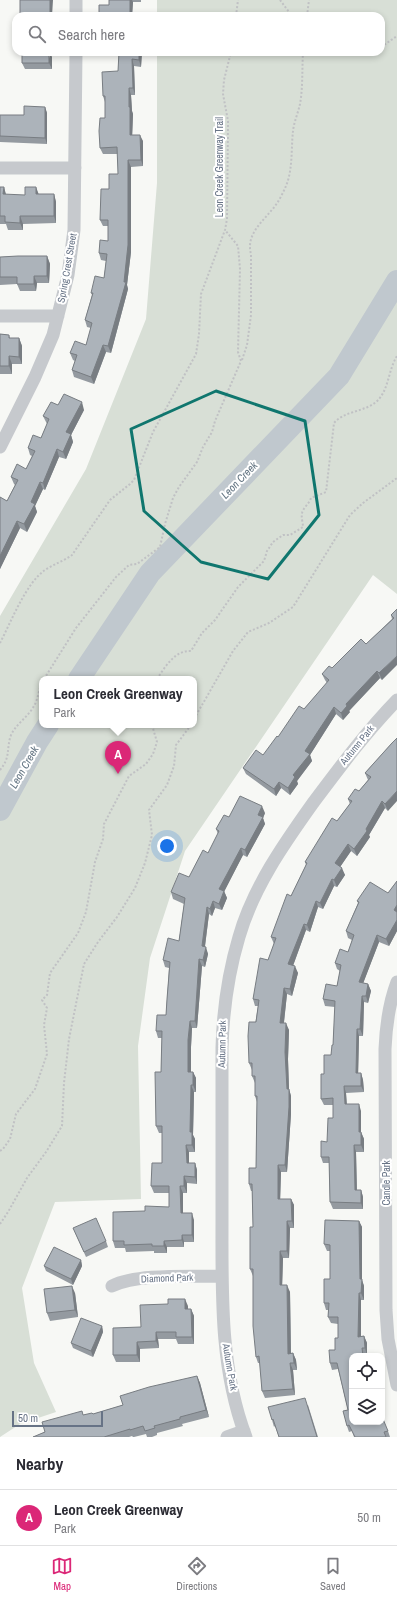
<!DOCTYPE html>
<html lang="en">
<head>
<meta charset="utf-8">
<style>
  :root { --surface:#fff; --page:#f7f7f7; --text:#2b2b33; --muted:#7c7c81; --line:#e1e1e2; --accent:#db2777 }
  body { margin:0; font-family:"Archivo Narrow",sans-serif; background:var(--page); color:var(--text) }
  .controls { position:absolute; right:12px; bottom:12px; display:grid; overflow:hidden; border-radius:8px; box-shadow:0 2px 6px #0003 }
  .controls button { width:36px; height:36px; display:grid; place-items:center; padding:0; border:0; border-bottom:1px solid var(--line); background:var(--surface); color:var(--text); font:20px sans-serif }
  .scale { position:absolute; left:12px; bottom:10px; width:91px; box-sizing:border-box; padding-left:4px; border:2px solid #677386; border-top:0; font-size:11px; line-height:14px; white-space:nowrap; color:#677386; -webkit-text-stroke:3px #fff; paint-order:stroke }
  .you { position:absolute; left:167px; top:846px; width:14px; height:14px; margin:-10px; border:3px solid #fff; border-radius:50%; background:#1a73e8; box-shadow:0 0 0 6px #1a73e833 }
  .badge { display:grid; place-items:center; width:26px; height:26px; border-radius:50%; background:var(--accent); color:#fff; font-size:13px; font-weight:700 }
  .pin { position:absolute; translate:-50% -33px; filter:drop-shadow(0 1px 2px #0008) }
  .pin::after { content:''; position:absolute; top:21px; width:14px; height:12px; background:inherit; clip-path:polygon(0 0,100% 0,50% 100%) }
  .popup { position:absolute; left:39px; top:676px; width:158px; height:52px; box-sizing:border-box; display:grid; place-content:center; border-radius:8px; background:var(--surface); filter:drop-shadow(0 1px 3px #0005); font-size:13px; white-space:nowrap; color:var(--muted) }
  .popup b { font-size:15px; color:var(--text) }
  .popup::after { content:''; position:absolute; left:50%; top:100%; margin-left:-8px; border:8px solid transparent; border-top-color:var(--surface) }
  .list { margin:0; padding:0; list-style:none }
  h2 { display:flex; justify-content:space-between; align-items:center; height:52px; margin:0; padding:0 16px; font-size:17px }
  h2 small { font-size:13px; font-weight:400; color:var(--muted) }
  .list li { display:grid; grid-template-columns:26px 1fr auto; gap:12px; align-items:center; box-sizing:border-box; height:56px; padding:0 16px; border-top:1px solid var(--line) }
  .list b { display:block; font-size:15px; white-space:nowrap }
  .list p { margin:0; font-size:13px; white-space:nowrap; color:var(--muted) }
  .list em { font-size:13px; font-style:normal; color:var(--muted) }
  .icon { flex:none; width:22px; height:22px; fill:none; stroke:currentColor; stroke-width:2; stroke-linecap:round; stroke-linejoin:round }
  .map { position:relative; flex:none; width:397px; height:1437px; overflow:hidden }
  .search { position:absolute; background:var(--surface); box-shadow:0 2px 6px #0003; left:12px; right:12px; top:12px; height:44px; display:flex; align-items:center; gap:10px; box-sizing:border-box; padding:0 14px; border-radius:12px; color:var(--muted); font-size:15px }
  .sheet { height:108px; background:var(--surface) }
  nav { display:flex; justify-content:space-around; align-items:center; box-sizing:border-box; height:56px; border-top:1px solid var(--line); background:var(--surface); font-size:11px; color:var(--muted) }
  nav a { display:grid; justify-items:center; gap:2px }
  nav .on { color:var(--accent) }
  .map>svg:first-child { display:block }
  .green { fill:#d8dfd6; fill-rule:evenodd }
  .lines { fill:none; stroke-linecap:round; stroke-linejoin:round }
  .river { stroke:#c0c8ce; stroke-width:22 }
  .path { stroke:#c0c1c4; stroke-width:2; stroke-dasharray:2 2; stroke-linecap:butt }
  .street { stroke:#c6c9cd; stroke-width:13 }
  .wall { fill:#949aa0 }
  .shaded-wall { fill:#787d82 }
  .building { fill:#acb3ba; stroke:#787d82 }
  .marked { fill:none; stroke:#0f766e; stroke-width:3; stroke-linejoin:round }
  .labels { text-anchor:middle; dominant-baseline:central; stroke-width:4; stroke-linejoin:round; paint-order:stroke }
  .street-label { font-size:10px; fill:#677386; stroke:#fff }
  .water-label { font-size:11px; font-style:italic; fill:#637482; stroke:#fff }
</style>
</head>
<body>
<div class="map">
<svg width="397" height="1437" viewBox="0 0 397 1437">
  <rect width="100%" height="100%" fill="#f7f8f5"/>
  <!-- green -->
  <path class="green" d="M157,0H397V594L373,575L185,851L150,958L138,1046L141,1199L55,1202L22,1288L34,1363L56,1412L20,1424L0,1437V616L86,469L146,319L157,183V52H381V16H157ZM42,679H194V725H42Z"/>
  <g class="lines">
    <!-- river -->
    <path class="river" d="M79,679L150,573L339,376L397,281
      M0,810L37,742L48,725"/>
    <!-- path -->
    <path class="path" d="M280,0L292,16
      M236,16L238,0
      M307,16L309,0
      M381,47L397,36
      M242,360L247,345L251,315V254C246,236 260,224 270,212C277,205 282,195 286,186C293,169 291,149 293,131C294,122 298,113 300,104C303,87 302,69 303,52
      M0,643C11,622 26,583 45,570C54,564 64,561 72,555L110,500L130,484L134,480L153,432L196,354L199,334L201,294L225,230L227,219L228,121L223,94L224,80L231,52
      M44,679L76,628L116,577L129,565L137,564L160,547L165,524L173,498L179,487L197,462L203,447L212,432L215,421L241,361L238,352L240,269L238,246L225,230
      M157,679C165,667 175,650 191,651L202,633L215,620L238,587L264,561L267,551L273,542L283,535H290L303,527C303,523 301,517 302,513C303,508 309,504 311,498L326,492L334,423C344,411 364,412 376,402C389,391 388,370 397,356
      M194,719L233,651L248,632L269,623L293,607L350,515L363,503L397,478
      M0,770C11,757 6,749 11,735C16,724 28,717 34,706C38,699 39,689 42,682
      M0,1151L3,1149L10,1139L16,1114L35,1089L47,1054L44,1025L47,1008L42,1000L47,995L50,973L78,933L86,912L95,862L103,839L104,824L129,776L146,764L153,754L157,742L152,725
      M0,1224L8,1212L27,1178L46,1152L62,1126L64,1083L69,1039L84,964L98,942L117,917L135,888L145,863L152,835L149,810L167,785L174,766L176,745L191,725"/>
    <!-- street -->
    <path class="street" d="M76,16V0
      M0,168H75
      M0,316H58
      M0,447L35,377L53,335L68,275L74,230L76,52
      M397,982C389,1003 386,1026 385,1049L386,1310L388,1339L397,1385
      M112,1286C138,1273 193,1277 222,1276
      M227,1437L244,1431
      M246,1437C220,1369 222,1295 222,1224C222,1165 222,1106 222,1048C223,1010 228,974 239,937C253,888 283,845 313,803C340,767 366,732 397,700"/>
  </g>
  <!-- wall -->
  <path class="wall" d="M109,0H141V2H133L132,16H99L109,5Z
    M102,52H142L141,67L134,66L135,95H131L132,111L133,114L132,135L143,141V166L131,167V252L127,285L128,289L111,353L106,352L94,384L74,377L72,370L75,361L73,360L70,353L86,345L91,328L87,327L85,320L92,295L91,293L104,278L106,261L101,260L99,253L108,241V226H103L100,220L109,189L118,174V154H103L100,148L105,118V102L103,96L118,71L119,55L103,54Z
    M52,57V69H25L22,63Z
    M45,107L47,113V144L0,142V115H24Z
    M0,187H4L6,195H25L36,187L38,194H54L56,202V223L23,224V230H8L6,224H0Z
    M47,256L50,264L49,283H37L36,291H20L17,284L0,285V257Z
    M0,334L9,335L10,338H19L22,346V364H12V374H0Z
    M58,405L84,410L71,435L73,442L66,459L59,457L45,490L43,489L35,506L37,512L27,532L20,528L0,569V497L7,501L15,485L14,484L11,477L26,469L32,456L30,455L28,448L41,438L47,424L43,416Z
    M397,609L382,680L380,678L349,711L350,712L343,720L336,714L310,755L312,761L297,781L298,784L290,795L281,788L276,796L246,774L243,768L263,755L327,683L325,680L322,674L332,668L366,644L392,619L391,615Z
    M392,743L388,811L385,808L369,835L370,837L357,856L351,851L340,867L345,875L337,887L334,886L323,909L318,907L310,932L306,930L293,966L298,973L292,996L287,994L284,1023L289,1030L288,1059L289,1089L291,1096V1114L287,1172H281L280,1199H291L294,1205V1228H290L289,1258H283L282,1285L290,1292L291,1353H293L296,1360L297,1370H293L295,1395L265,1398L262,1391L260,1363H258L256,1357L253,1276L250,1269L253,1227L252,1191H251L249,1184L256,1168L257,1102L255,1096V1083L252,1076V1070L249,1063L258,1006H255L253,999L274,944L271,937L306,865L305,862L337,821L350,804L348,799L359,791L368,780L365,773Z
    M265,813L263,818L265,824L247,857L243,855L224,891L227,898L222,910L215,908L212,916L209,914L205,947L208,954L205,967L202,966L197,1028H192L191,1047V1072H193L196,1078V1092H194L193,1135L195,1139V1152H189V1163H195L197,1170V1184L187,1183V1193H183V1213L194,1220V1242H184V1247H167V1253H154V1251L126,1252L125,1248H115L113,1241L145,1211L169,1207V1193H154L151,1186L162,1163V1133H159L156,1126L161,1072L162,1038H158L156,1031L166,1015L169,968L165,967L163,960L179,941L184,904L173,899L171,892L189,877L208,853L218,834L216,829L229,817Z
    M397,881V931L389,946L379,942L363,983L368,984L371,991L368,1003L364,1002L363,1036H359L358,1073H361L363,1080L364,1092L346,1093L347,1104L361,1111V1132L364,1139V1152H356L357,1190H361L363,1197V1209H333L330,1202L329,1163H323L321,1157L327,1142L333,1118V1105H324L321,1099L324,1074L331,1055L333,1045L335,1007L325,1006L323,999L337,986L340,971L337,969L335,963L348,952L352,940L348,938L346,931L358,903L357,901L388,893Z
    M359,1221L362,1227V1280L364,1286V1300H361V1336H364L367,1343V1355H364L352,1422L388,1431L390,1437H354L352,1431L349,1432L347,1426L348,1410L338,1369L332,1370L330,1363L335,1350L338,1338V1324L331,1323L328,1317V1310H326L324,1303L330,1279V1251H327L324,1244Z
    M73,1228L106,1241L108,1247L86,1257Z
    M81,1260L82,1266L73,1285L46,1271L44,1266Z
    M75,1293L78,1317L50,1321L47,1313Z
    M188,1306V1309H191L194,1316V1344H178L176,1339H158L159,1348L140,1349V1362H116L113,1355L141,1327Z
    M102,1326L103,1332L93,1357L73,1348L71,1343Z
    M197,1376L200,1383L209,1417L182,1424L183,1426L157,1433V1435L152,1437H147L146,1434L134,1437H133L132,1436L129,1437H33L84,1415L93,1414L123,1405Z
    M308,1405L318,1437H279L275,1426L274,1427L272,1420Z"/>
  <!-- shaded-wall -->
  <path class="shaded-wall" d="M50,0H53L52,16H50Z
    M130,0H132L133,2L132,16H130Z
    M50,52L52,57V69L49,63Z
    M139,52H142L141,67L139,60Z
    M132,59L134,66L135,95L133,88Z
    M129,88L131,95L132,111L133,114L132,142L130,135Z
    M45,107L47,113V144L45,138Z
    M140,135L143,141V166L141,160Z
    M128,160L131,167V252L127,285L128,289L111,353L108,346L124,282Z
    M4,187L6,195L3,194Z
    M36,187L39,195L36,194Z
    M54,194L56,202V223L54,216Z
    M20,216L23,224V230L20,223Z
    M47,256L50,264L49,283L47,276Z
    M34,276L37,283L36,291L34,284Z
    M19,338L22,346V364L19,357Z
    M103,345L106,352L94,384L91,377Z
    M9,356L12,364V374L9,366Z
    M82,402L84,410L71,435L73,442L66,459L63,452L66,432Z
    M57,449L59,457L45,490L43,483Z
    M40,482L43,489L35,506L37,512L27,532L24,524L31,502Z
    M17,521L20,528L0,569V556Z
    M397,656V665L382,680L379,673Z
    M377,671L380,678L349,711L350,712L343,720L341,713L346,704Z
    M334,707L336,714L310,755L312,761L297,781L298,784L290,795L288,788L293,775L305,751Z
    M279,782L281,788L276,796L274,789Z
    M397,791V801L388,811L385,804Z
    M382,801L385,808L369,835L370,837L357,856L354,849Z
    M262,806L265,813L263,818L265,824L247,857L245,850L258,815Z
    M348,844L351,851L338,870L335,863Z
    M241,848L243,855L222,896L219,889Z
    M342,868L345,875L337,887L334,880Z
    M332,879L334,886L323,909L320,903Z
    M224,891L227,898L222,910L219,904Z
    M213,901L215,908L212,916L210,909Z
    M316,901L318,907L310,932L307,925Z
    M397,905V916L394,910Z
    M207,907L209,914L204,953L202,946Z
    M397,920V931L389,946L386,939Z
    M304,924L306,930L291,971L288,964Z
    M377,935L379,942L361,989L359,982Z
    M206,947L208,954L205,967L203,960Z
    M199,959L202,966L197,1028L195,1021Z
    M295,966L298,973L292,996L290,989Z
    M368,984L371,991L368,1003L366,996Z
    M284,988L287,994L283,1030L280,1023Z
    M362,996L364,1002L363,1036L360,1029Z
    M190,1021L192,1028L191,1047V1078L188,1072V1040Z
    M286,1023L289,1030L288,1059L289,1089L291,1096V1114L287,1172L285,1165L287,1089L285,1052Z
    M357,1029L359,1036L358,1080L356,1073Z
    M193,1072L196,1078V1092L193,1085Z
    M361,1073L363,1080L364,1092L361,1086Z
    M191,1085L194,1092L193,1135L195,1139V1152L192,1145L190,1132Z
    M344,1086L346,1093L347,1111L345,1104Z
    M359,1104L361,1111V1139L359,1132Z
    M361,1132L364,1139V1152L361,1145Z
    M186,1145L189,1152V1170L187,1163Z
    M354,1145L356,1152L357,1197L355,1190Z
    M195,1163L197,1170V1184L195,1177Z
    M278,1165L281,1172L280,1206L278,1199Z
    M184,1176L187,1183V1193L184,1186Z
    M180,1186L183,1193V1220L181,1213Z
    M361,1190L363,1197V1209L361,1203Z
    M291,1199L294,1205V1228L292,1221Z
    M192,1213L194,1220V1242L192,1235Z
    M287,1221L290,1228L289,1258L287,1251Z
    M359,1221L362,1227V1280L364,1286V1300L361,1293L360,1279Z
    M182,1235L184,1242V1247L182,1240Z
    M164,1241L167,1247V1253L164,1246Z
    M280,1251L283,1258L282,1292L280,1285Z
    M81,1260L82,1266L73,1285L71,1279Z
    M287,1285L290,1292L291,1360L288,1354Z
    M72,1286L75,1293L78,1317L75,1310Z
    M359,1293L361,1300V1343L358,1337Z
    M185,1299L188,1306V1316L185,1309Z
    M191,1309L194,1316V1344L192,1337Z
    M102,1326L103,1332L93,1357L91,1351Z
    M156,1332L158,1339L159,1348L156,1341Z
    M364,1336L367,1343V1355L365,1348Z
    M137,1342L140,1349V1362L137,1355Z
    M293,1353L296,1360L297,1370L294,1363Z
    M290,1363L293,1370L295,1395L293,1389Z
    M197,1376L200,1383L209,1417L206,1410Z"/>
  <!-- building -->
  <path class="building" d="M20,0H50V16H20Z
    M109,0H130V16H99V5H109Z
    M22,52H49V63H22Z
    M119,52H139V60L132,59L133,88H129V107H130V135H140L141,160H128V245L124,282H126L108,346L103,345L91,377L72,370L77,355L70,353L75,341L86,345L92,323L85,320L93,293H91L95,276L104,278L107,254L99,253L100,240L108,241V220H100L101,189H109V174H118L117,147L100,148L99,131L100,118H105V96H103L102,72L118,71Z
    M24,106L45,107V138L0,136V115H24Z
    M0,187H4L3,194L25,195V187H36V194H54V216H20V223L5,222V216H0Z
    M18,256H47V276H34V284H17V277H0V257Z
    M0,334L9,335V338H19V357L9,356V366H0Z
    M64,394L82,402L66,432L71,434L63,452L57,449L43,483L40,482L31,502L35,504L24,524L17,521L0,556V497L7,501L18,480L11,477L17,464L26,469L35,451L28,448L33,435L41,438L49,419L43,416L51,402L58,405Z
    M397,609V656L379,673L377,671L346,704L347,706L341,713L334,707L305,751L310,754L293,775L295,777L288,788L279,782L274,789L243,768L256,750L263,755L277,736L278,737L299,706L304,709L329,680L322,674L329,666L332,668L361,639L366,644L394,618L391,615Z
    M397,738V791L385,804L382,801L366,829L367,831L354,849L348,844L335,863L342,868L334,880L332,879L320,903L316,901L307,925L304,924L288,964L295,966L290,989L284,988L280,1023H286L285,1052L287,1089H289V1107L285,1165H278V1199H291L292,1221H287V1251H280V1285H287L288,1354L293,1353L294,1363H290L293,1389L262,1391L259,1356L256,1357L253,1326V1269H250V1227H253L252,1184H249V1168H256L257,1096H255V1076H252V1063H249L248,1036L249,1022H256L259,1000L253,999L260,958L268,960L276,938L271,937L287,894L291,896L307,863L305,862L332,818L337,821L352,801L348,799L355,789L359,791L371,777L365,773L392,743Z
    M240,796L262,806L258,815L263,817L245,850L241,848L219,889L224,891L219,904L213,901L210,909L207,907L202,946L206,947L203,960L199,959L195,1021H190L188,1040V1072H193V1085H191L190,1132H192V1145H186L187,1163H195V1177L184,1176V1186H180L181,1213H192V1235H182V1240L164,1241V1246H152V1244L124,1245V1241H113V1212L145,1211V1206L169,1207V1186H151L152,1163H162V1126H156L155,1072H161L162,1031H156L157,1015H166L167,999L170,962L163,960L168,938L179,941L185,898L171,892L179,873L189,877L203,850L208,853L219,831L216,829L224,815L229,817Z
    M397,881V905L394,910L397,912V920L386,939L377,935L359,982L368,984L366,996H362L360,1029H357L356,1073H361V1086H344L345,1104H359V1132H361V1145H354L355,1190H361V1203L330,1202L329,1157H321V1141L327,1142L328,1118H333V1098L321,1099V1074H324V1055H331L332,1045H333L335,1001L323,999L326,984L337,986L341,965L335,963L340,949L348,952L354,935L346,931L359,902L357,901L370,882L388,893Z
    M96,1218L106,1241L84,1252L73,1228Z
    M325,1220L359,1221L360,1279H362L361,1293H359L358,1337L364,1336L365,1348H362L363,1356H352V1422H382V1419H383L388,1431L384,1432L386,1437H355L349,1425L347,1426L343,1411L348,1410L337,1363H330L329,1350H335V1338H338V1317H328L329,1303H324V1279H330V1245L324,1244Z
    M54,1247L81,1260L71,1279L44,1266Z
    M72,1286L75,1310L47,1313L44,1289Z
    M168,1299H185V1309H191L192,1337H176V1332H156V1341L137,1342V1355H113V1328L141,1327L140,1305L168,1304Z
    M81,1318L102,1326L91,1351L71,1343Z
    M197,1376L206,1410L180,1417V1419L154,1426L155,1428L145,1431L143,1426L130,1430V1429L104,1437H33L45,1432L42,1422L82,1411L83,1415L92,1413L93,1414L123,1405L120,1396L149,1387Z
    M305,1398L317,1437H279L273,1419L272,1420L268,1407Z"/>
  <!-- marked area -->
  <path class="marked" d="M216,391L305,421L319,515L268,579L201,562L144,511L131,429Z"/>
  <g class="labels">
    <!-- street labels -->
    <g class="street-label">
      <text transform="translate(219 167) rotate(-90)">Leon Creek Greenway Trail</text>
      <text transform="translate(67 268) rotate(-80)">Spring Crest Street</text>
      <text transform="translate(357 745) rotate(-51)">Autumn Park</text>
      <text transform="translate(222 1044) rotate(-89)">Autumn Park</text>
      <text transform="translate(386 1183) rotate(-90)">Candle Park</text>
      <text transform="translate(167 1278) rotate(-2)">Diamond Park</text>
      <text transform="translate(230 1367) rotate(80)">Autumn Park</text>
    </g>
    <!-- water labels -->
    <g class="water-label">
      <text transform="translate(239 480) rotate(-46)">Leon Creek</text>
      <text transform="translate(24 767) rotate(-60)">Leon Creek</text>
    </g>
  </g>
</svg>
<div class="controls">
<button><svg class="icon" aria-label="locate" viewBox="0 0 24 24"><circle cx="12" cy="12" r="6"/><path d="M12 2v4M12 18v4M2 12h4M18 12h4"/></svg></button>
<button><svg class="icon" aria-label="layers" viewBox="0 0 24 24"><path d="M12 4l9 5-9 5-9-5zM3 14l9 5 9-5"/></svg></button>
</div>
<div class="scale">50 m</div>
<div class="you"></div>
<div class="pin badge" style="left:118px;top:774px">A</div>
<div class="popup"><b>Leon Creek Greenway</b>Park</div>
<div class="search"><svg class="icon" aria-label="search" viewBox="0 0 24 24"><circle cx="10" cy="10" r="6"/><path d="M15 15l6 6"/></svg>Search here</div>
</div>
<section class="sheet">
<h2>Nearby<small></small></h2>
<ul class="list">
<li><span class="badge">A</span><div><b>Leon Creek Greenway</b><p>Park</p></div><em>50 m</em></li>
</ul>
</section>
<nav>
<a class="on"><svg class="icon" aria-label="map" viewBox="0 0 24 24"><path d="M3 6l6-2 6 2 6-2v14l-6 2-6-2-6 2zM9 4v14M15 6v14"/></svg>Map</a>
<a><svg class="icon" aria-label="directions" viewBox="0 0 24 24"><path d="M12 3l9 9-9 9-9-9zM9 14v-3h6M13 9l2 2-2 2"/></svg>Directions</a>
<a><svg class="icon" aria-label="saved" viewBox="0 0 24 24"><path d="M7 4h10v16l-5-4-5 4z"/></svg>Saved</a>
</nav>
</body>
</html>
